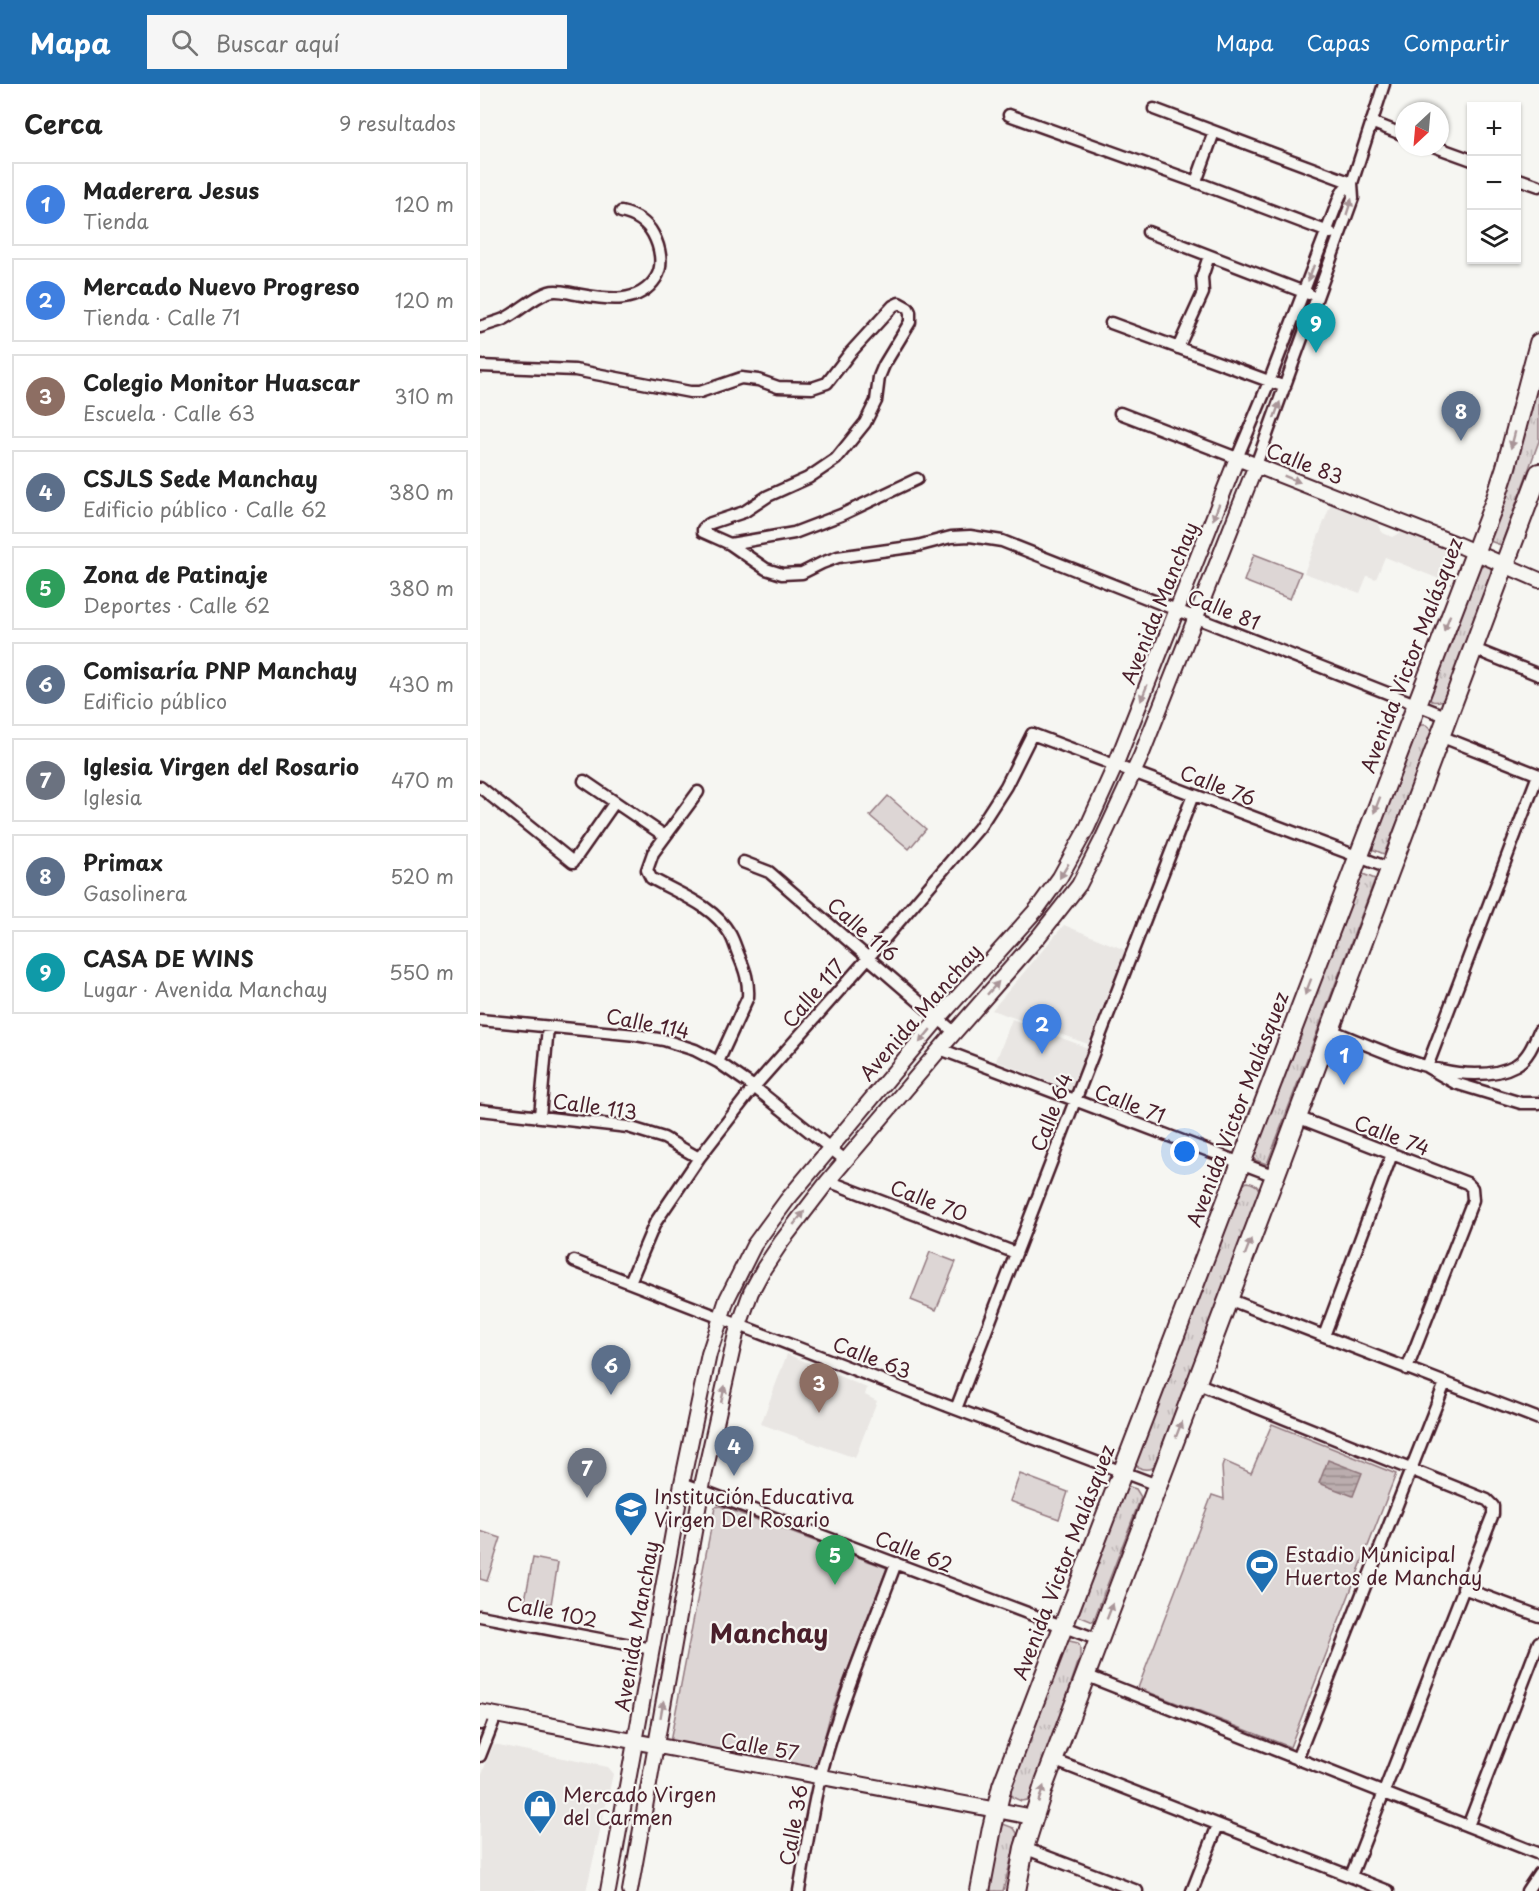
<!DOCTYPE html>
<html lang="es">
<head>
<meta charset="utf-8">
<style>
  :root { --surface:#fff; --page:#f6f6f6; --text:#222; --muted:#767676; --line:#e0e0e0; --accent:#1f6fb2 }
  body { margin:0; font-family:"Playpen Sans",sans-serif; background:var(--page); color:var(--text) }
  .controls { position:absolute; right:18px; top:18px; display:grid; overflow:hidden; border-radius:0px; box-shadow:0 2px 4px #0004 }
  .controls button { width:54px; height:54px; display:grid; place-items:center; padding:0; border:0; border-bottom:2px solid var(--line); background:var(--surface); color:var(--text); font:30px sans-serif }
  .compass { position:absolute; left:915px; top:18px; width:54px; height:54px; border-radius:50%; background:var(--surface); box-shadow:0 2px 4px #0004; rotate:206deg }
  .you { position:absolute; left:705px; top:1068px; width:21px; height:21px; margin:-15px; border:4px solid #fff; border-radius:50%; background:#1a73e8; box-shadow:0 0 0 9px #1a73e833 }
  .badge { display:grid; place-items:center; width:39px; height:39px; border-radius:50%; background:var(--accent); color:#fff; font-size:20px; font-weight:700 }
  .pin { position:absolute; translate:-50% -50px; filter:drop-shadow(0 2px 3px #0008) }
  .pin::after { content:''; position:absolute; top:32px; width:21px; height:18px; background:inherit; clip-path:polygon(0 0,100% 0,50% 100%) }
  .list { margin:0; padding:0; list-style:none }
  h2 { display:flex; justify-content:space-between; align-items:center; height:78px; margin:0; padding:0 24px; font-size:26px }
  h2 small { font-size:20px; font-weight:400; color:var(--muted) }
  .list li { display:grid; grid-template-columns:39px 1fr auto; gap:18px; align-items:center; box-sizing:border-box; height:84px; margin:0 12px 12px; padding:0 12px; border:2px solid var(--line); border-radius:0px }
  .list b { display:block; font-size:22px; white-space:nowrap }
  .list p { margin:0; font-size:20px; white-space:nowrap; color:var(--muted) }
  .list em { font-size:20px; font-style:normal; color:var(--muted) }
  .icon { flex:none; width:33px; height:33px; fill:none; stroke:currentColor; stroke-width:2; stroke-linecap:round; stroke-linejoin:round }
  .map { position:relative; flex:none; width:1059px; height:1807px; overflow:hidden }
  header { display:flex; align-items:center; gap:36px; box-sizing:border-box; height:84px; padding:0 30px; background:var(--accent); color:#fff }
  header strong { font-size:28px }
  nav { display:flex; gap:33px; margin-inline-start:auto; font-size:21px }
  .search { width:420px; height:54px; background:var(--page); display:flex; align-items:center; gap:15px; box-sizing:border-box; padding:0 21px; border-radius:0px; color:var(--muted); font-size:22px }
  main { display:flex }
  aside { flex:1; background:var(--surface) }
  .map>svg:first-child { display:block }
  .built { fill:#e9e6e3 }
  .grass { fill:url(#grass-tufts); stroke:#947a80; stroke-width:1.5 }
  .park { fill:#ddd6d5; stroke:#947a80; stroke-width:1.5 }
  .water { fill:url(#water-rules); stroke:#8e747a; stroke-width:1.5 }
  .lines { fill:none; stroke-linecap:round; stroke-linejoin:round }
  .minor-casing { stroke:#4a1f2b; stroke-width:15 }
  .tertiary-casing { stroke:#4a1f2b; stroke-width:18 }
  .primary-casing { stroke:#4a1f2b; stroke-width:22 }
  .minor { stroke:#f6f6f2; stroke-width:10 }
  .tertiary { stroke:#f6f6f2; stroke-width:14 }
  .primary { stroke:#f6f6f2; stroke-width:18 }
  .oneway { fill:#a99598 }
  .labels { text-anchor:middle; dominant-baseline:central; stroke-width:4.5; stroke-linejoin:round; paint-order:stroke }
  .street-label { font-size:20px; fill:#4a1f2b; stroke:#f6f6f2 }
  .poi-label { font-size:20px; fill:#4a1f2b; stroke:#f6f6f2; text-anchor:start }
  .district-label { font-size:26px; font-weight:bold; fill:#4a1f2b; stroke:#f6f6f2 }
</style>
</head>
<body>
<header>
<strong>Mapa</strong>
<div class="search"><svg class="icon" aria-label="search" viewBox="0 0 24 24"><circle cx="10" cy="10" r="6"/><path d="M15 15l6 6"/></svg>Buscar aquí</div>
<nav><a>Mapa</a><a>Capas</a><a>Compartir</a></nav>
</header>
<main>
<aside>
<h2>Cerca<small>9 resultados</small></h2>
<ul class="list">
<li><span class="badge" style="background:#3f7fe0">1</span><div><b>Maderera Jesus</b><p>Tienda</p></div><em>120 m</em></li>
<li><span class="badge" style="background:#3f7fe0">2</span><div><b>Mercado Nuevo Progreso</b><p>Tienda · Calle 71</p></div><em>120 m</em></li>
<li><span class="badge" style="background:#8d6e63">3</span><div><b>Colegio Monitor Huascar</b><p>Escuela · Calle 63</p></div><em>310 m</em></li>
<li><span class="badge" style="background:#5c6f8a">4</span><div><b>CSJLS Sede Manchay</b><p>Edificio público · Calle 62</p></div><em>380 m</em></li>
<li><span class="badge" style="background:#2e9e5b">5</span><div><b>Zona de Patinaje</b><p>Deportes · Calle 62</p></div><em>380 m</em></li>
<li><span class="badge" style="background:#5c6f8a">6</span><div><b>Comisaría PNP Manchay</b><p>Edificio público</p></div><em>430 m</em></li>
<li><span class="badge" style="background:#6b7280">7</span><div><b>Iglesia Virgen del Rosario</b><p>Iglesia</p></div><em>470 m</em></li>
<li><span class="badge" style="background:#5c6f8a">8</span><div><b>Primax</b><p>Gasolinera</p></div><em>520 m</em></li>
<li><span class="badge" style="background:#0f9aa8">9</span><div><b>CASA DE WINS</b><p>Lugar · Avenida Manchay</p></div><em>550 m</em></li>
</ul>
</aside>
<div class="map">
<svg width="1059" height="1807" viewBox="0 0 1059 1807">
  <defs>
    <pattern id="grass-tufts" width="24" height="20" patternUnits="userSpaceOnUse" patternTransform="scale(1.5)"><rect width="24" height="20" fill="#ddd6d5"/><path d="M3 7l-1-3M5 7V3M7 7l1-3M15 17l-1-3M17 17v-4M19 17l1-3" fill="none" stroke="#bfb7b7"/></pattern>
    <pattern id="water-rules" width="6" height="5" patternUnits="userSpaceOnUse" patternTransform="scale(1.5)"><rect width="6" height="5" fill="#bbadae"/><path d="M0 2.5h6" fill="none" stroke="#9a8c8e"/></pattern>
  </defs>
  <rect width="100%" height="100%" fill="#f6f6f2"/>
  <filter id="ink" filterUnits="userSpaceOnUse"><feTurbulence type="fractalNoise" baseFrequency=".0167" numOctaves="2"/><feDisplacementMap in="SourceGraphic" scale="12" xChannelSelector="R" yChannelSelector="G"/><feConvolveMatrix kernelMatrix="1 2 1 2 8 2 1 2 1" color-interpolation-filters="sRGB"/></filter>
  <g filter="url(#ink)">
    <!-- built -->
    <path class="built" d="M851,420L898,439L901,448L912,453L921,448L975,470L964,497L905,473L896,495L887,492L880,509L824,489Z
      M584,841L645,866L608,960L512,926Z
      M532,935L608,964L592,1006L516,977Z
      M307,1270L387,1304L385,1311L397,1317L375,1374L281,1340Z
      M14,1660L127,1683L133,1690L106,1807H0V1694Z"/>
    <!-- grass -->
    <path class="grass" d="M1059,292V357L1021,461L1004,455Z
      M999,481L1010,483L1013,492L966,611L963,616C955,619 951,618 946,612Z
      M939,641H946L952,646L953,651L904,770L887,763L934,646Z
      M878,788L895,795L787,1080L769,1074Z
      M767,1098C777,1100 781,1104 779,1114L673,1384C664,1387 657,1385 653,1376L759,1104Z
      M650,1403L656,1405L661,1413L613,1538L594,1530L644,1404Z
      M585,1556L598,1559L600,1563V1573L553,1709L547,1716L541,1717L532,1713L530,1704Z
      M523,1740L534,1744L537,1749L536,1756L523,1807H505L519,1741Z"/>
    <!-- park -->
    <path class="park" d="M774,470L821,488L810,515L764,497Z
      M408,712L446,745L429,765L390,732Z
      M450,1168L476,1178L456,1226L431,1216Z
      M792,1340L916,1390L810,1663L658,1604L732,1411L744,1415L742,1383L744,1377L771,1389Z
      M540,1390L588,1408L579,1435L530,1417Z
      M240,1422L407,1484L350,1632L336,1686L190,1658L235,1423Z
      M0,1447L21,1454L7,1497L0,1495Z
      M53,1474L78,1479L71,1520L45,1516Z"/>
    <!-- water -->
    <path class="water" d="M848,1376L882,1389L873,1412L839,1399Z"/>
    <g class="lines">
      <!-- minor casing -->
      <g class="minor-casing">
        <path id="minor" d="M674,25L872,99
          M529,31L716,98L851,149
          M891,38L924,51
          M956,63L992,76
          M1036,94L1059,102
          M716,98L734,48
          M668,148L829,210
          M631,239L805,303
          M0,243C8,240 18,238 26,234C41,226 53,213 69,208C78,205 88,209 96,210C125,215 158,222 176,194C184,181 180,163 173,150C166,137 155,131 141,128
          M698,264L723,209L722,193L729,172
          M0,282L95,286L210,308H220L261,294L278,296L298,303L332,304L347,299L370,269L413,222L419,219L428,224L430,228V238L404,281L399,293L396,317L385,339L356,375L328,394L288,412L264,428L228,440L223,445V448L250,460L286,485L302,490L322,489L342,479L358,473L437,462L471,453L490,452L522,457L968,633
          M640,329L757,374L789,298L860,112L864,105L872,99
          M776,381L873,114L872,99L904,0
          M250,460L314,449L361,431L437,395
          M994,565L1059,591
          M960,652L1059,691
          M1058,691L947,983L975,999L1041,1019H1059
          M104,697L185,752
          M0,703L93,778L135,718
          M218,708L173,769L167,786L171,794C199,810 233,821 250,850C254,857 256,865 259,872C265,886 269,898 268,913L238,978
          M263,778L289,788L474,948
          M0,936L156,951L184,956L215,966L238,978L274,1003L365,1076
          M850,946C900,965 984,1009 1036,981C1048,974 1054,959 1059,947
          M460,965L795,1092
          M0,1026L148,1043L184,1054L219,1074
          M60,1032L68,943
          M817,1033L987,1099L992,1104L993,1116L927,1285
          M348,1097L536,1169
          M94,1177L468,1322L677,1401
          M150,1198L175,1139L219,1074L274,1003L388,874L499,744L526,702L552,650L911,785
          M748,1215L1059,1335
          M844,1252L912,1070
          M716,1299L1007,1416L1013,1422V1430L871,1792
          M476,1325L713,711
          M202,1399L619,1556
          M983,1504L1059,1532
          M0,1532L172,1565
          M605,1591L1059,1770
          M0,1640L4,1628
          M0,1672L16,1631
          M817,1675L965,1299
          M573,1676L908,1807
          M988,1742L1059,1558
          M544,1764L657,1807
          M319,1807C326,1768 331,1728 341,1690C360,1618 390,1549 416,1479
          M712,1807L738,1741
          M1047,1807L1059,1789"/>
      </g>
      <!-- tertiary casing -->
      <g class="tertiary-casing">
        <path id="tertiary" d="M0,1628L553,1733
          M128,1807L202,1399L229,1270L247,1215L274,1161L307,1116L459,934L557,825L580,793L607,744L635,682L757,374L976,460L1059,496
          M150,1807L223,1397L256,1250L271,1208L284,1184L302,1157L348,1097L460,965L559,852L599,801L622,756L661,672L776,381"/>
      </g>
      <!-- primary casing -->
      <g class="primary-casing">
        <path id="primary" d="M500,1807L512,1744L522,1702L1015,417L1026,383L1059,259
          M536,1807L544,1764L565,1698L795,1092L1059,389"/>
      </g>
      <!-- minor -->
      <use href="#minor" class="minor"/>
      <!-- tertiary -->
      <use href="#tertiary" class="tertiary"/>
      <!-- primary -->
      <use href="#primary" class="primary"/>
    </g>
    <!-- one-way arrows -->
    <defs><path id="oneway-solid" d="M-6-.8H1V-3.2L6.5 0L1 3.2V.8H-6Z" transform="scale(1.5)"/></defs>
    <g class="oneway">
      <use href="#oneway-solid" transform="translate(869 123) rotate(-72)"/>
      <use href="#oneway-solid" transform="translate(831 189) rotate(110)"/>
      <use href="#oneway-solid" transform="translate(797 326) rotate(-70)"/>
      <use href="#oneway-solid" transform="translate(1033 356) rotate(105)"/>
      <use href="#oneway-solid" transform="translate(812 395) rotate(22)"/>
      <use href="#oneway-solid" transform="translate(736 428) rotate(111)"/>
      <use href="#oneway-solid" transform="translate(967 539) rotate(111)"/>
      <use href="#oneway-solid" transform="translate(664 609) rotate(112)"/>
      <use href="#oneway-solid" transform="translate(897 721) rotate(111)"/>
      <use href="#oneway-solid" transform="translate(584 787) rotate(121)"/>
      <use href="#oneway-solid" transform="translate(828 903) rotate(111)"/>
      <use href="#oneway-solid" transform="translate(513 904) rotate(-48)"/>
      <use href="#oneway-solid" transform="translate(445 952) rotate(130)"/>
      <use href="#oneway-solid" transform="translate(319 1134) rotate(-51)"/>
      <use href="#oneway-solid" transform="translate(768 1163) rotate(-69)"/>
      <use href="#oneway-solid" transform="translate(243 1310) rotate(-77)"/>
      <use href="#oneway-solid" transform="translate(699 1345) rotate(-69)"/>
      <use href="#oneway-solid" transform="translate(630 1527) rotate(-69)"/>
      <use href="#oneway-solid" transform="translate(182 1625) rotate(-80)"/>
      <use href="#oneway-solid" transform="translate(561 1710) rotate(-71)"/>
    </g>
  </g>
  <!-- icons -->
  <defs>
    <g id="school-pin" transform="scale(1.725)"><path d="M0 17L-7.5 6A9.5 9.5 0 1 1 7.5 6Z" fill="#1f6fb2" stroke="#f6f6f2"/><path d="M0-5L7-2L0 1L-7-2ZM-4 1L0 2.5L4 1V4Q0 6-4 4Z" fill="#fff"/></g>
    <g id="stadium-pin" transform="scale(1.725)"><path d="M0 17L-7.5 6A9.5 9.5 0 1 1 7.5 6Z" fill="#1f6fb2" stroke="#f6f6f2"/><path d="M0-5a6.5 5 0 1 0 0 10a6.5 5 0 1 0 0-10ZM-3.5-1.8h7v3.6h-7Z" fill="#fff"/></g>
    <g id="shop-pin" transform="scale(1.725)"><path d="M0 17L-7.5 6A9.5 9.5 0 1 1 7.5 6Z" fill="#1f6fb2" stroke="#f6f6f2"/><path d="M-5-2.5h2.3a2.7 3.5 0 0 1 5.4 0H5L5.5 6h-11ZM-1.5-2.5h3a1.5 2.3 0 0 0-3 0Z" fill="#fff"/></g>
  </defs>
  <g fill-rule="evenodd">
    <use href="#school-pin" x="151" y="1424"/>
    <use href="#stadium-pin" x="782" y="1481"/>
    <use href="#shop-pin" x="60" y="1722"/>
  </g>
  <g class="labels">
    <!-- street labels -->
    <g class="street-label">
      <text transform="translate(825 379) rotate(21)">Calle 83</text>
      <text transform="translate(679 519) rotate(-68)">Avenida Manchay</text>
      <text transform="translate(744 525) rotate(22)">Calle 81</text>
      <text transform="translate(931 571) rotate(-69)">Avenida Victor Malásquez</text>
      <text transform="translate(738 701) rotate(21)">Calle 76</text>
      <text transform="translate(383 845) rotate(41)">Calle 116</text>
      <text transform="translate(333 909) rotate(-49)">Calle 117</text>
      <text transform="translate(440 928) rotate(-49)">Avenida Manchay</text>
      <text transform="translate(168 939) rotate(11)">Calle 114</text>
      <text transform="translate(650 1019) rotate(21)">Calle 71</text>
      <text transform="translate(115 1022) rotate(8)">Calle 113</text>
      <text transform="translate(757 1025) rotate(-69)">Avenida Victor Malásquez</text>
      <text transform="translate(571 1028) rotate(-69)">Calle 64</text>
      <text transform="translate(912 1051) rotate(21)">Calle 74</text>
      <text transform="translate(449 1116) rotate(21)">Calle 70</text>
      <text transform="translate(392 1273) rotate(21)">Calle 63</text>
      <text transform="translate(434 1467) rotate(21)">Calle 62</text>
      <text transform="translate(583 1478) rotate(-69)">Avenida Victor Malásquez</text>
      <text transform="translate(72 1527) rotate(11)">Calle 102</text>
      <text transform="translate(156 1542) rotate(-80)">Avenida Manchay</text>
      <text transform="translate(280 1662) rotate(10)">Calle 57</text>
      <text transform="translate(313 1741) rotate(-80)">Calle 36</text>
    </g>
    <!-- poi labels -->
    <g class="poi-label">
      <text x="174" y="1412">Institución Educativa<tspan x="174" dy="23">Virgen Del Rosario</tspan></text>
      <text x="805" y="1470">Estadio Municipal<tspan x="805" dy="23">Huertos de Manchay</tspan></text>
      <text x="83" y="1710">Mercado Virgen<tspan x="83" dy="23">del Carmen</tspan></text>
    </g>
    <!-- district labels -->
    <g class="district-label">
      <text x="289" y="1548">Manchay</text>
    </g>
  </g>
</svg>
<div class="controls">
<button>+</button>
<button>−</button>
<button><svg class="icon" aria-label="layers" viewBox="0 0 24 24"><path d="M12 4l9 5-9 5-9-5zM3 14l9 5 9-5"/></svg></button>
</div>
<svg class="compass" viewBox="-18 -18 36 36"><path d="M0-13l5 13h-10z" fill="#e53935"/><path d="M0 13l5-13h-10z" fill="#767676"/></svg>
<div class="you"></div>
<div class="pin badge" style="left:864px;top:1001px;background:#3f7fe0">1</div>
<div class="pin badge" style="left:562px;top:970px;background:#3f7fe0">2</div>
<div class="pin badge" style="left:339px;top:1329px;background:#8d6e63">3</div>
<div class="pin badge" style="left:254px;top:1392px;background:#5c6f8a">4</div>
<div class="pin badge" style="left:355px;top:1501px;background:#2e9e5b">5</div>
<div class="pin badge" style="left:131px;top:1311px;background:#5c6f8a">6</div>
<div class="pin badge" style="left:107px;top:1414px;background:#6b7280">7</div>
<div class="pin badge" style="left:981px;top:357px;background:#5c6f8a">8</div>
<div class="pin badge" style="left:836px;top:269px;background:#0f9aa8">9</div>
</div>
</main>
</body>
</html>
